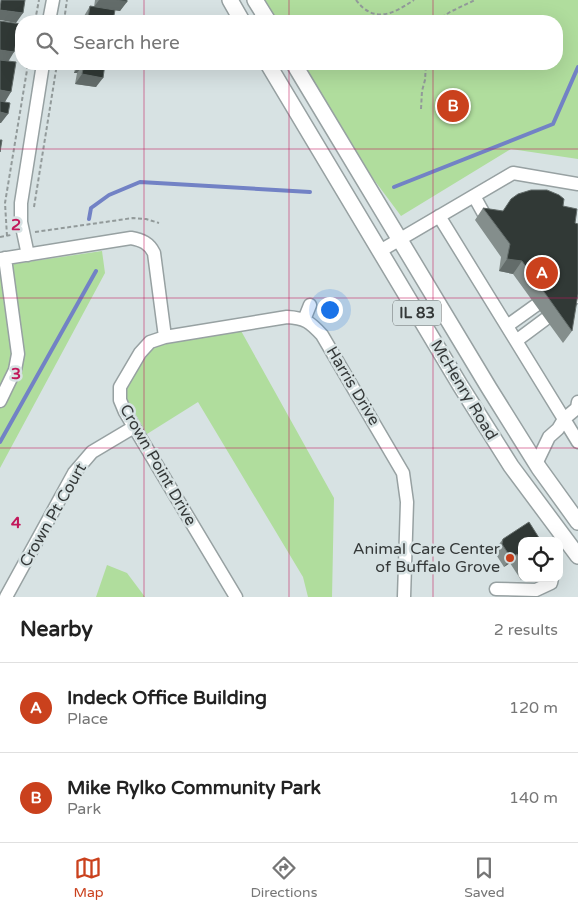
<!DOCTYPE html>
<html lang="en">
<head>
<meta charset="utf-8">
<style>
  :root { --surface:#fff; --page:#f2f2f2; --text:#222; --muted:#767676; --line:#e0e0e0; --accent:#ca411d }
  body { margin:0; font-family:"Varela Round",sans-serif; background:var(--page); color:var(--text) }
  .controls { position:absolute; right:15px; bottom:15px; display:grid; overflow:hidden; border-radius:10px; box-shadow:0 5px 20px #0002 }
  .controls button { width:45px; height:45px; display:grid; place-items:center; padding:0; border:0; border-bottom:1px solid var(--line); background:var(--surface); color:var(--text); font:25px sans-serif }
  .you { position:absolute; left:329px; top:309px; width:18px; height:18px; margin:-12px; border:4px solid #fff; border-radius:50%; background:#1a73e8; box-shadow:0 0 0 8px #1a73e833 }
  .badge { display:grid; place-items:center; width:32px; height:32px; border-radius:50%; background:var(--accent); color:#fff; font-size:16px; font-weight:700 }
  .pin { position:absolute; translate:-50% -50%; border:2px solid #fff; box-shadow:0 1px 5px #0006 }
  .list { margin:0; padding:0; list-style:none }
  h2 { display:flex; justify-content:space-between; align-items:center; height:65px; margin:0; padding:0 20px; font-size:21px }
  h2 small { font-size:16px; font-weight:400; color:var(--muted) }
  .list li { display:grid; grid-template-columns:32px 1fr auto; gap:15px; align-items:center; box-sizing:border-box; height:90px; padding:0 20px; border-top:1px solid var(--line) }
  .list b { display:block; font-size:19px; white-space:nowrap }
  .list p { margin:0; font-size:16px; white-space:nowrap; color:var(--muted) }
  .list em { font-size:16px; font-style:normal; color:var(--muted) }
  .icon { flex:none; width:28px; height:28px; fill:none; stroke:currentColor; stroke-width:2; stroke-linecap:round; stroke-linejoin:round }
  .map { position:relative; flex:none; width:578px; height:597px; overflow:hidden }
  .search { position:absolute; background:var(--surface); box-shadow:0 5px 20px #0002; left:15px; right:15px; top:15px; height:55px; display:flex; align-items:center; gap:12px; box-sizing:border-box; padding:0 18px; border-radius:20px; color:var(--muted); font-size:19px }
  .sheet { height:245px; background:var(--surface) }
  nav { display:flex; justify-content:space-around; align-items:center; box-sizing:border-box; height:70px; border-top:1px solid var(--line); background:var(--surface); font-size:14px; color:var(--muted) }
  nav a { display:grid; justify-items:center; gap:2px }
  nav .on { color:var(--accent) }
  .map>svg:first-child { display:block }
  .green { fill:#b0dd9d }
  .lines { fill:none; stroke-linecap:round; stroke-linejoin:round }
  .stream { stroke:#7282c5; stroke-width:4 }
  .minor-casing { stroke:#97a1a2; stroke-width:15 }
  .major-casing { stroke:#97a1a2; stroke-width:18 }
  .path { stroke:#929a9a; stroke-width:2; stroke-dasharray:4 2.5; stroke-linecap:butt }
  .minor { stroke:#fff; stroke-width:12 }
  .major { stroke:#fff; stroke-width:15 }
  .wall { fill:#848e8c }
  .shaded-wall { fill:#636c6a }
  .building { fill:#313936; stroke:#636c6a }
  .grid { fill:none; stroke:#c2185b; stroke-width:1; stroke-opacity:0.55 }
  .poi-dot { fill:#ca411d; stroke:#d7e2e3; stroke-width:2 }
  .labels { text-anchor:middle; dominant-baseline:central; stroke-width:5; stroke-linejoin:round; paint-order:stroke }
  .shield { fill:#d7e2e3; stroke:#666c6c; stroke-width:1 }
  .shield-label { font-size:15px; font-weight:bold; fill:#353939 }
  .street-label { font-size:16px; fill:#353939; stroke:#d7e2e3 }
  .poi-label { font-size:16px; fill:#353939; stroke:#d7e2e3; text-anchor:end }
  .grid-label { font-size:16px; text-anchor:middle; font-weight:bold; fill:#c2185b; stroke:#d7e2e3; stroke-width:5; stroke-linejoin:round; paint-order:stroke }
</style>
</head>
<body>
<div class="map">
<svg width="578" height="597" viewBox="0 0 578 597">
  <rect width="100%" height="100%" fill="#d7e2e3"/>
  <!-- green -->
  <path class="green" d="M264,0H578V159L511,149L401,216L360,161L302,64H557V21H277Z
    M102,251L105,273L0,468V266Z
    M240,329L334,498L332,597H308L303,577L198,402L147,434L125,396V390L146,352L154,345Z
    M107,565L127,573L145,597H96Z"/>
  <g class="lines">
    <!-- stream -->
    <path class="stream" d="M394,187L553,124L578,67
      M89,219L91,208L109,195L140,182L310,192
      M0,442L96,271"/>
    <!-- minor casing -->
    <g class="minor-casing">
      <path id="minor" d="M49,21L53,0
        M474,196L489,223
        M439,216L564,419L558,429L549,437L536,464
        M380,251L513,173L578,184
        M28,255L21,222V203L43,64
        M0,259L131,238C142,240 149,243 154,253L165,337L150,342L140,353L120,387V400L125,412L236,597
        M304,320L310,305
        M507,326L578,275
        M165,337L287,317C305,318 310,322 322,335L403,473L407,502L404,597
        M516,341L575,297H578
        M0,401L15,370L18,354L5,258
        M578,402L577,408L564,419L578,442
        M496,589L536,590L551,583L552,578
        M6,597L74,473L92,452L134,427"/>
    </g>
    <!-- major casing -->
    <g class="major-casing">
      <path id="major" d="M230,0L242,21
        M255,0L268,21
        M268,64L460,385L511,466L578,556
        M294,64L489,388L539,468L578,522"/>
    </g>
    <!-- path -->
    <path class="path" d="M356,0C374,24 393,14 414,0
      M35,21L39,0
      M64,21L67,0
      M436,21L450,12L475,0
      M421,109L422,91L425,80L426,64
      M34,207L57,64
      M35,232L133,218L146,219L159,223
      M7,236L5,203L28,64
      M0,237L11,235"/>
    <!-- minor -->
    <use href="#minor" class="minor"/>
    <!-- major -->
    <use href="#major" class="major"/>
  </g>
  <!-- wall -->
  <path class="wall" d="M95,0H127L120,11L94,7Z
    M90,6L113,21H83L84,16Z
    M76,64H105L96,87L75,84L77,73H74Z
    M563,206L575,223L572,331L563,343L513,274L499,271L501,257L475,220L483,208L502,211Z
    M503,539L522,541V578H524L521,580L510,563L504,567L495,553L496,548Z"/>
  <!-- shaded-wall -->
  <path class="shaded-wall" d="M99,0H116L127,2L120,11L94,7Z
    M0,10L23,13L16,23L0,20Z
    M88,18L92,19L90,21H86Z
    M17,39H20L14,49Z
    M0,50L14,52L8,62L0,60Z
    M80,64H84L77,73H74Z
    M82,74L103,78L96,87L75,84Z
    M0,90L11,92L5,102L0,101Z
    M0,112L8,114L1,123H0Z
    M507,259L522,261L513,274L499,271Z
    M517,554L510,563L504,567L511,558Z"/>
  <!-- building -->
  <path class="building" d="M1,0H25L23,13L0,10Z
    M116,0H127V2Z
    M90,6L115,10L113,21H92V19L88,18Z
    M0,21L21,24L20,39H17L14,52L0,50Z
    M0,60L16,62L11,92L0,90Z
    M83,64H105L103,78L82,74L84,64Z
    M0,101L10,103L8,114L0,112Z
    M0,140H2L0,152Z
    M531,190H547L559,195L564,199L563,206L577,209L575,223L578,224V294L572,331L522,261L507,259L510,244L483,208L503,211L511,199L518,194Z
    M529,522L541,541H522V561L517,554L511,558L502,544L503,539Z"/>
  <!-- grid -->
  <path class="grid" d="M144,0V21M289,0V21M433,0V21M144,64V597M289,64V597M433,64V597M0,149H578M0,298H578M0,448H578"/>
  <!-- markers -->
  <circle class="poi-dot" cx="510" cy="558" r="5"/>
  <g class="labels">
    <!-- shield labels -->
    <rect class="shield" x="393" y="300.5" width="48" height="25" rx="4"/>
    <g class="shield-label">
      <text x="417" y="313">IL 83</text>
    </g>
    <!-- street labels -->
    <g class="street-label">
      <text transform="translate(353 386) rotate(59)">Harris Drive</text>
      <text transform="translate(464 390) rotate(59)">McHenry Road</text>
      <text transform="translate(158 465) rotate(60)">Crown Point Drive</text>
      <text transform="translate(53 515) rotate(-60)">Crown Pt Court</text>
    </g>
    <!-- poi labels -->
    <g class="poi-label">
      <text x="500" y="549">Animal Care Center<tspan x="500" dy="18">of Buffalo Grove</tspan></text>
    </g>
  </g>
  <g class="grid-label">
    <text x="16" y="230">2</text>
    <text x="16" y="379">3</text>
    <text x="16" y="528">4</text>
  </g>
</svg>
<div class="controls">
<button><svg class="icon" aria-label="locate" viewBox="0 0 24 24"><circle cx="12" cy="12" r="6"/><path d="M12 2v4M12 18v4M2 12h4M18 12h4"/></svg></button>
</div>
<div class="you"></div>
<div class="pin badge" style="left:542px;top:273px">A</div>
<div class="pin badge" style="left:453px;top:106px">B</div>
<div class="search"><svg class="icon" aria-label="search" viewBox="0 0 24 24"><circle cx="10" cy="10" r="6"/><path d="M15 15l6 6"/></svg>Search here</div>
</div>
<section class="sheet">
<h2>Nearby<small>2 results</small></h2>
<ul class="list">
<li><span class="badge">A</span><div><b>Indeck Office Building</b><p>Place</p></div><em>120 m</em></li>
<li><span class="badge">B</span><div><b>Mike Rylko Community Park</b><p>Park</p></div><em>140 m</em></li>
</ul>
</section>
<nav>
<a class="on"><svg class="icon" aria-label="map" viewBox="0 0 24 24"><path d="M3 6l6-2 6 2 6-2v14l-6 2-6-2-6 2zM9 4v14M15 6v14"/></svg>Map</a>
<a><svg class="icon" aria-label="directions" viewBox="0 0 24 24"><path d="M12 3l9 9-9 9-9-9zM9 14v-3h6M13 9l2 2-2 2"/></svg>Directions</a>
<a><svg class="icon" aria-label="saved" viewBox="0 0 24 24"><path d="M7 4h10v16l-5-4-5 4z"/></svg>Saved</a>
</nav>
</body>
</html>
